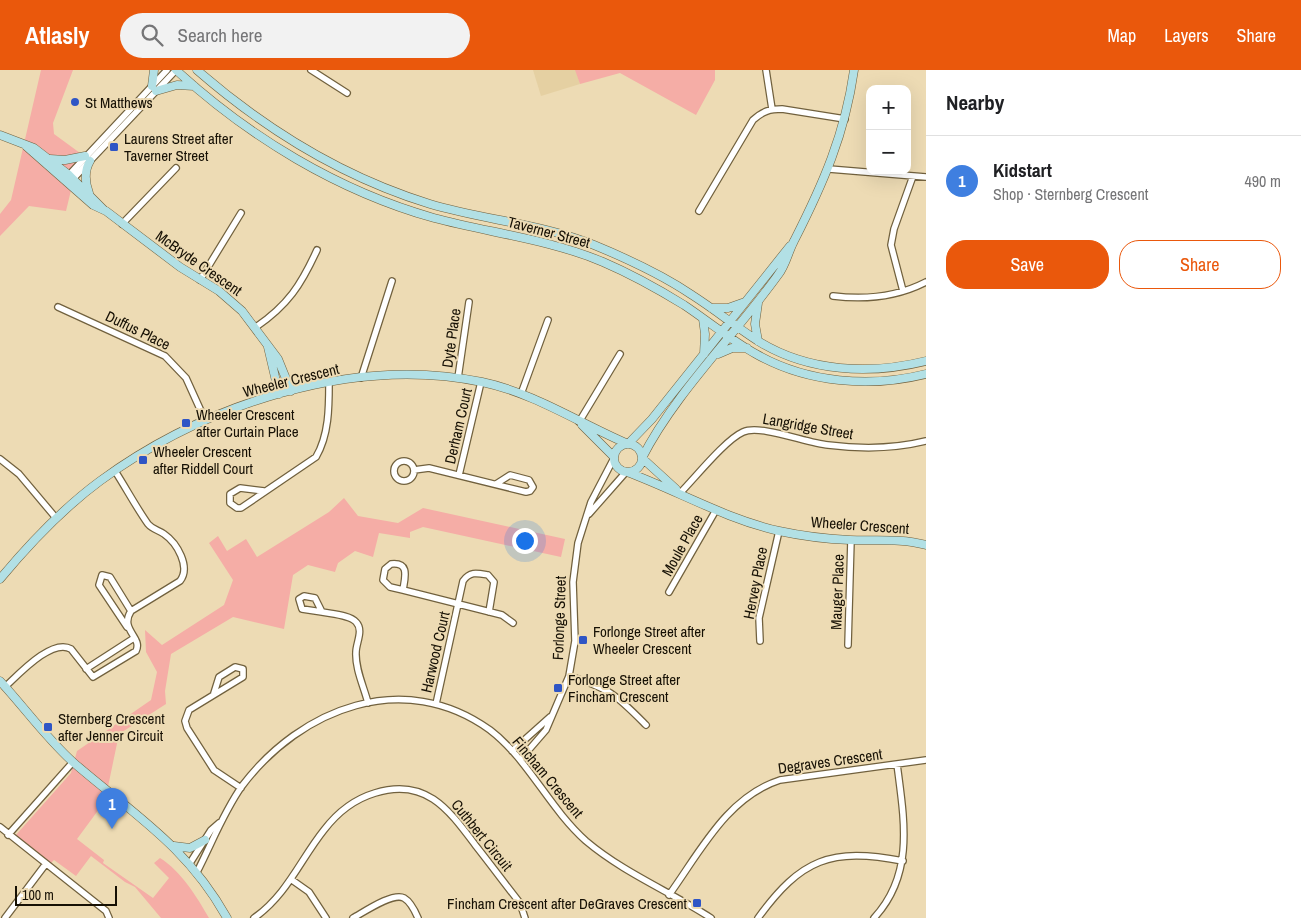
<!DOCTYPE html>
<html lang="en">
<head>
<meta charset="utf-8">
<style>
  :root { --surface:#fff; --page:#f2f2f2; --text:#202124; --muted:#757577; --line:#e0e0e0; --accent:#ea580c }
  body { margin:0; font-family:"Archivo Narrow",sans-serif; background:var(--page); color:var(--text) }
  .controls { position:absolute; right:15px; top:15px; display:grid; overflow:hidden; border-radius:10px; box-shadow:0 5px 20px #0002 }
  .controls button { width:45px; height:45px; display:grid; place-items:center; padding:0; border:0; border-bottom:1px solid var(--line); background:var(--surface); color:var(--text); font:25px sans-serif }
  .scale { position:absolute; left:15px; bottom:12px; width:102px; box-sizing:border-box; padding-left:5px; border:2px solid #161004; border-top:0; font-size:14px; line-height:18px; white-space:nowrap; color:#161004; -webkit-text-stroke:4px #eddbb4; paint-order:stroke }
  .you { position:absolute; left:524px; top:470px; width:18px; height:18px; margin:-12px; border:4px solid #fff; border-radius:50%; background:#1a73e8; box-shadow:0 0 0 8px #1a73e833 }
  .badge { display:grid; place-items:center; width:32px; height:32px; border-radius:50%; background:var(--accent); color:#fff; font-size:16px; font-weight:700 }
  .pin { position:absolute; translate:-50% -41px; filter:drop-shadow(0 1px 2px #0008) }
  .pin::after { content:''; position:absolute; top:26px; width:18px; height:15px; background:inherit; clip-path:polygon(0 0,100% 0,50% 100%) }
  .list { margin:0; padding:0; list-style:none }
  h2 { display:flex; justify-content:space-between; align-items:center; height:65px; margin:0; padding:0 20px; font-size:21px }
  h2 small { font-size:16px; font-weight:400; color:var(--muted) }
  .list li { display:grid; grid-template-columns:32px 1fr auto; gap:15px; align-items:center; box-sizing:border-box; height:90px; padding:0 20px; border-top:1px solid var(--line) }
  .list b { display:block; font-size:19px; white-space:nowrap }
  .list p { margin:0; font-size:16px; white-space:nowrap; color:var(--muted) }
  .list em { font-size:16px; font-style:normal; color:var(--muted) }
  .actions { display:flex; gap:10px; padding:15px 20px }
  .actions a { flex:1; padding:11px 0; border:1px solid var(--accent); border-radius:20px; text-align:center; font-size:18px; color:var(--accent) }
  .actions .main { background:var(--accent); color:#fff }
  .icon { flex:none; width:28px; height:28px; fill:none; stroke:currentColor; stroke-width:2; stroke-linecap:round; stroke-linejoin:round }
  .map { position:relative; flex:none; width:926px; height:848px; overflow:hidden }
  header { display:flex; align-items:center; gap:30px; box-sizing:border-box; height:70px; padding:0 25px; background:var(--accent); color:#fff }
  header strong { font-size:24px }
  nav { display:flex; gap:28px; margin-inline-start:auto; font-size:18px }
  .search { width:350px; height:45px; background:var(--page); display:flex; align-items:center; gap:12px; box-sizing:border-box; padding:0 18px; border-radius:28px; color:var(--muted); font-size:19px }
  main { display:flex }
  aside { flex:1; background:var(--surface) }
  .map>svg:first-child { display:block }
  .built { fill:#e5d0a2 }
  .green { fill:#f5ada6 }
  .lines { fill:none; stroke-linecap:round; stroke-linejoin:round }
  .street-casing { stroke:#71613e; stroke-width:8 }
  .secondary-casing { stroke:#71613e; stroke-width:9 }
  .street { stroke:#fff; stroke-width:5.5 }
  .secondary { stroke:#b2e0e5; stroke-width:8 }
  .poi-dot { fill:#2f55c5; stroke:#eddbb4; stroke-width:2 }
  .labels { text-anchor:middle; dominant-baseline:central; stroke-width:4; stroke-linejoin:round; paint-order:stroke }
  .poi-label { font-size:15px; fill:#161004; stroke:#eddbb4; text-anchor:start }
  .street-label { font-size:15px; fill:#161004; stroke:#eddbb4 }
</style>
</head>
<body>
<header>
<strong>Atlasly</strong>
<div class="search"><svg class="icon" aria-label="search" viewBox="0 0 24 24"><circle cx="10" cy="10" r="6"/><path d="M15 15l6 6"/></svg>Search here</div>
<nav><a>Map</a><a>Layers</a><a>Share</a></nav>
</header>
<main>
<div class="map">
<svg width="926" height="848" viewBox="0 0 926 848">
  <rect width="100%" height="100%" fill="#eddbb4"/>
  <!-- built -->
  <path class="built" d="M533,0H576L580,14L541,26Z"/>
  <!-- green -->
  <path class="green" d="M41,0H73L53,53L54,64L80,83L66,141L29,136L0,166V144L11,130Z
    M575,0H715V10L696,45L620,3L580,14Z
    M344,428L358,446L398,453L423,438L565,469L561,487L423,457L410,462V468L379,463L373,487L355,481L338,493L335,502L308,495L293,505L284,559L233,547L171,584L165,621L166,634L119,664L105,731L77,769L104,790L103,793L153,828L169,808L154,793L160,788C181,801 197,827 209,848H161L135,817L125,812L91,786L76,806L54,790L49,795L15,766L71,703L77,681L151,630L157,602L146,582L145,560L162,575L224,535L233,510L209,473L218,466L227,481L246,469L257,487L329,442Z"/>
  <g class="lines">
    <!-- street casing -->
    <g class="street-casing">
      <path id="street" d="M311,0L347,23
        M766,0L772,39
        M829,99L926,107
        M68,106L167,0
        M71,111L176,0
        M699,141L753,50C763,41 770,39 782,39L845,49
        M122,154L176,98
        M200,210L241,143
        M903,221L891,175L894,159L913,106
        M833,226C865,230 897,227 926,212
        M58,237L165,286L186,308L205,350
        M256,257C288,235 301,215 317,180
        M361,308L392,211
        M458,308L469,232
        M521,324L548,250
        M579,352L620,284
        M0,389L19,404L56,448
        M394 401a10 10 0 1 1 20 0a10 10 0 1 1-20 0Z
        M414,400L429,398L526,422L530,421L533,417L529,410L510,405L496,414
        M459,405L481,312
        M264,421L240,418L230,424V433L237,438H241L316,387C329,365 329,337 329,313
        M680,423C695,408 725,370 743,362C760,354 806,373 828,375C860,379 894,379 926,371
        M589,444L626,402
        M403,520L390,517L383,510L385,499L391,494C410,492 405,507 403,520L502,545L513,553
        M669,522L716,440
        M322,542L302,539L299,529L304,526L315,528L322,542C332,544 350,545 356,552C364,560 356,573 356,582C355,599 364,617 368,633
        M127,557L99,515L102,505L110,507L131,541
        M760,571L759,548L779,461
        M848,575L851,470
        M86,599L134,568
        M569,606C611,619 616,625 646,655
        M5,617C19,604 52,568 71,579L93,607L136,581C143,567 119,560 131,541L180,511C191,497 177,473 164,464C159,460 153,460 148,454C136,437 126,418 115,401
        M214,623L219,607L235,597L243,599V607L189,640L185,651L187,658L214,700L241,718
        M436,634L463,511C470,501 477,503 488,505L494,512L489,542
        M512,681L550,647
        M520,690L546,660L569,606L575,571L573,512L578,473L591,432L614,388
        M0,757L106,841L109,848
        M8,765L73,692
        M190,793L211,760L219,753
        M197,802C212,773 223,743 242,716C301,638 404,598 490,660C528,689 549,738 586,771C624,803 669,821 711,848
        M292,810L309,822L326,848
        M669,825C700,782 727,727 780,710L926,690
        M5,848L45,795
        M254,848C287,825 300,790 324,760C337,743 355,729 375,723C426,707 449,740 476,776C491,795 505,814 520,833L525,848
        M353,848C364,842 393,822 404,828C411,832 415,841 418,848
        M758,848C801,789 831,777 903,791
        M874,848C915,804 904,749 897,694"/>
    </g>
    <!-- secondary casing -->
    <g class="secondary-casing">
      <path id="secondary" d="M176,0C249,67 338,121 434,148C490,163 549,169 603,192C631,204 658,219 684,235C708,251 731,270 756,284C807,313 870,318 926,304
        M197,0C266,60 342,107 430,134C484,150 542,154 594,175C628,189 661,204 692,225C714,239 735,256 758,271C808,302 870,305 926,291
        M152,16L154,0
        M156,21L177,15L194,16
        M0,65L34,78L69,105L104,140
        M26,76L93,135L106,141L180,197L219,221L242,241L278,289L291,321
        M50,89L65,90L85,86
        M89,123C85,112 84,101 90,91
        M758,233L755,254L758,271
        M711,238H728L745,232
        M703,249L705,264L704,284
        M268,277L279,324
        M718,284L732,278H747
        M582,355L614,387
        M614 388a14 14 0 1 1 28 0a14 14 0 1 1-28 0Z
        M628,374L652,349L790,176
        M642,388C675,323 735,265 778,205C786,195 788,182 794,171C823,114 845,64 854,0
        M642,388L676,419
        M627,402C678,421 726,449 779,461C802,466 827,469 850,470C876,471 901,468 926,475
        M0,509C30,473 62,439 100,411C204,335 352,285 482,312C534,323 579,353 628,374
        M0,611C25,638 46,668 74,693C133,744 187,776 227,848
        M174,776L190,778L205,770"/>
    </g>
    <!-- street -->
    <use href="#street" class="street"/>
    <!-- secondary -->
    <use href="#secondary" class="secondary"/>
  </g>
  <!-- markers -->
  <g class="poi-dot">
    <circle cx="75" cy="32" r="5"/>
    <rect x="109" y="72" width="10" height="10" rx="2.5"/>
    <rect x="181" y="348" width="10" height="10" rx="2.5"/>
    <rect x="138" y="385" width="10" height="10" rx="2.5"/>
    <rect x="578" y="565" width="10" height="10" rx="2.5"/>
    <rect x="553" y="613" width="10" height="10" rx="2.5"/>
    <rect x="43" y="652" width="10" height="10" rx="2.5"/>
    <rect x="692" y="828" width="10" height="10" rx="2.5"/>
  </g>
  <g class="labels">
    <!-- poi labels -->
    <g class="poi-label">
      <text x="85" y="32">St Matthews</text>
      <text x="124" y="68">Laurens Street after<tspan x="124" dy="17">Taverner Street</tspan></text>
      <text x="196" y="344">Wheeler Crescent<tspan x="196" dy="17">after Curtain Place</tspan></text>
      <text x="153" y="381">Wheeler Crescent<tspan x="153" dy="17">after Riddell Court</tspan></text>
      <text x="593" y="561">Forlonge Street after<tspan x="593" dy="17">Wheeler Crescent</tspan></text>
      <text x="568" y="609">Forlonge Street after<tspan x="568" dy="17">Fincham Crescent</tspan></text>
      <text x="58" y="648">Sternberg Crescent<tspan x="58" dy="17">after Jenner Circuit</tspan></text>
      <text x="687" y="833" text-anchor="end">Fincham Crescent after DeGraves Crescent</text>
    </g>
    <!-- street labels -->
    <g class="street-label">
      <text transform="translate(549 162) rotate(15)">Taverner Street</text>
      <text transform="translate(199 193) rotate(35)">McBryde Crescent</text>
      <text transform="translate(138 260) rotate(26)">Duffus Place</text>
      <text transform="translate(451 268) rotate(-82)">Dyte Place</text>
      <text transform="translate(291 310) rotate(-14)">Wheeler Crescent</text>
      <text transform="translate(458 356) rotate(-77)">Derham Court</text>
      <text transform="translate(808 356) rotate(10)">Langridge Street</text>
      <text transform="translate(860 455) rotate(4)">Wheeler Crescent</text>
      <text transform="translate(682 475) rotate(-61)">Moule Place</text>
      <text transform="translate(755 513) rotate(-79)">Hervey Place</text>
      <text transform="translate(837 522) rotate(-88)">Mauger Place</text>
      <text transform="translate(559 548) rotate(-88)">Forlonge Street</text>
      <text transform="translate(435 582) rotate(-77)">Harwood Court</text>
      <text transform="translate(830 691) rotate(-8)">Degraves Crescent</text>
      <text transform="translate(548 707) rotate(50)">Fincham Crescent</text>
      <text transform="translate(482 765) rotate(51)">Cuthbert Circuit</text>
    </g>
  </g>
</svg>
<div class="controls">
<button>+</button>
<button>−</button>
</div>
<div class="scale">100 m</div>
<div class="you"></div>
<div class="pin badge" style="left:112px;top:759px;background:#3f7fe0">1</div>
</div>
<aside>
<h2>Nearby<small></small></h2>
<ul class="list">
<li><span class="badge" style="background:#3f7fe0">1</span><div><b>Kidstart</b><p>Shop · Sternberg Crescent</p></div><em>490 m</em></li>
</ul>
<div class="actions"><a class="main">Save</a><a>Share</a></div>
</aside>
</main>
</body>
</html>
